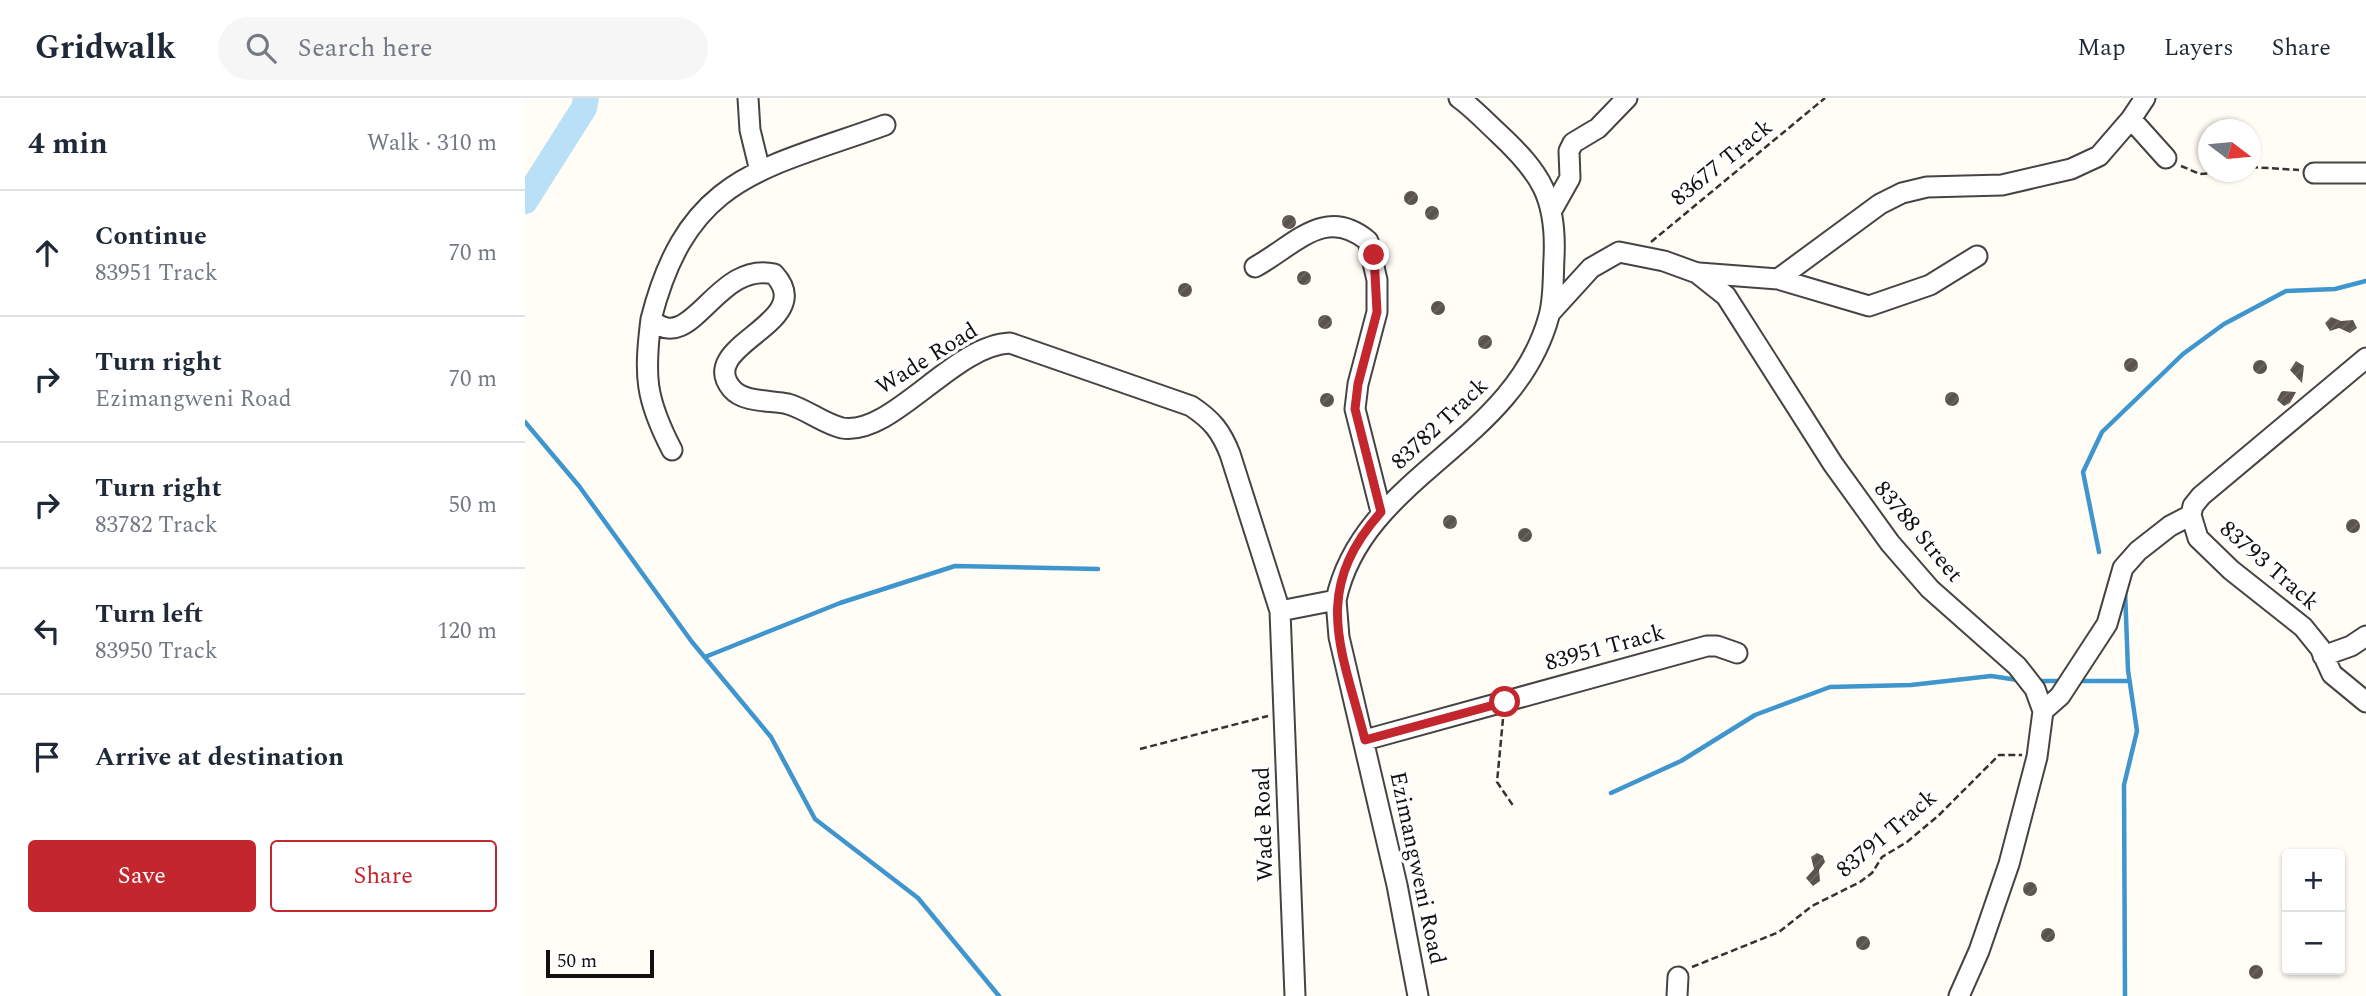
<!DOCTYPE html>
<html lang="en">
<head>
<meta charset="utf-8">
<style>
  :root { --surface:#fff; --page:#f6f6f7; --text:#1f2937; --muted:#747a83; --line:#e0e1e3; --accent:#c4262e }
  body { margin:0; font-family:Spectral,serif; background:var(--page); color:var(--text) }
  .controls { position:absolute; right:21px; bottom:21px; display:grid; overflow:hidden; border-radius:7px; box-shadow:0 2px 5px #0004 }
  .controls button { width:63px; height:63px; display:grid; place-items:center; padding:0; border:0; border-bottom:2px solid var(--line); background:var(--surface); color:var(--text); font:35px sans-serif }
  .compass { position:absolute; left:1673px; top:21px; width:63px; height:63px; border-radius:50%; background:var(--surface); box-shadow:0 2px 5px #0004; rotate:106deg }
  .scale { position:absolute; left:21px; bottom:18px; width:108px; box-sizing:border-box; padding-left:7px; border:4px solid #111; border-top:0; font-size:19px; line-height:24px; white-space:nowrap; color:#111; -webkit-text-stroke:5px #fff; paint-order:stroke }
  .stop { position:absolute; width:21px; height:21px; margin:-16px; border:5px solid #c4262e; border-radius:50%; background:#fff }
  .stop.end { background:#c4262e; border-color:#fff; box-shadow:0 2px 7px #0008 }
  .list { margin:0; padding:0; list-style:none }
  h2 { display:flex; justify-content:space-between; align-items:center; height:91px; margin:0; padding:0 28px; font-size:30px }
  h2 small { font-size:23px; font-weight:400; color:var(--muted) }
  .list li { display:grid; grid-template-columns:46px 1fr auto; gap:21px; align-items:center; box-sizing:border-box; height:126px; padding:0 28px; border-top:2px solid var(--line) }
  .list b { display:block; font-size:26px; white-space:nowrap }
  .list p { margin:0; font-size:23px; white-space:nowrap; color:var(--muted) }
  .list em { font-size:23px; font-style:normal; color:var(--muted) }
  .actions { display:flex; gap:14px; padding:21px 28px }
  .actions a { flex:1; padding:16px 0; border:2px solid var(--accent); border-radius:7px; text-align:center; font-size:24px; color:var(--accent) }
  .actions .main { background:var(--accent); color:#fff }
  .icon { flex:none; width:38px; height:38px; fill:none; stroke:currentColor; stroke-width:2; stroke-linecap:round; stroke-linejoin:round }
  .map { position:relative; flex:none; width:1841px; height:898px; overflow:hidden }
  header { display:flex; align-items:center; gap:42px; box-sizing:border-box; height:98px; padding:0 35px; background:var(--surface); border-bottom:2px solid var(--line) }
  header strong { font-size:33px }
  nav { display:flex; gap:38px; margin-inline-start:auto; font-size:24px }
  .search { width:490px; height:63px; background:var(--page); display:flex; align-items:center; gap:18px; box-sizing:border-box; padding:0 24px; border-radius:38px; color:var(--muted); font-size:26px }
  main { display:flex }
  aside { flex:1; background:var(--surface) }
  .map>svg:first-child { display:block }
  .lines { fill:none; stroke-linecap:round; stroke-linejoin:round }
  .stream { stroke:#3f96cf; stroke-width:4.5 }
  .river { stroke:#b9e0f7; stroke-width:26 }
  .building { fill:url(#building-hatch) }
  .minor-casing { stroke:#444; stroke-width:23 }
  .path { stroke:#333; stroke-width:2.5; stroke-dasharray:7 3.5; stroke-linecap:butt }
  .minor { stroke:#fff; stroke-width:19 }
  .route { stroke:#c4262e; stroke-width:9 }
  .labels { text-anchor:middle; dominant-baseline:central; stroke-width:7; stroke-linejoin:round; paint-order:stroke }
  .street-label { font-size:23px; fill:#111; stroke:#fff }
</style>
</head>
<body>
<header>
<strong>Gridwalk</strong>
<div class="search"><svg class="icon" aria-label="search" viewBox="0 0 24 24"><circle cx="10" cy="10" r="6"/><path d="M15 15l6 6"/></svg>Search here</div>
<nav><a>Map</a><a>Layers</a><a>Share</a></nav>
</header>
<main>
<aside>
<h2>4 min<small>Walk · 310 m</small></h2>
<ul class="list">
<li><svg class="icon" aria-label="ahead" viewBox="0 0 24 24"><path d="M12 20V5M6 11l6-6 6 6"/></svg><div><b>Continue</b><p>83951 Track</p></div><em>70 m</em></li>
<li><svg class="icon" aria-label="right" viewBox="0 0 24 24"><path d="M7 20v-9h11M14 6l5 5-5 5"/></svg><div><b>Turn right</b><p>Ezimangweni Road</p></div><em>70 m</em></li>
<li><svg class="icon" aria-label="right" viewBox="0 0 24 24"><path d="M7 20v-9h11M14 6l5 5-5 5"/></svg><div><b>Turn right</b><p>83782 Track</p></div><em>50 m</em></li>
<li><svg class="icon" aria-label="left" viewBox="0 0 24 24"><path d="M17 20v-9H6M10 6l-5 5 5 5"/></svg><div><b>Turn left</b><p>83950 Track</p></div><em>120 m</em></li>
<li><svg class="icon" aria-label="arrive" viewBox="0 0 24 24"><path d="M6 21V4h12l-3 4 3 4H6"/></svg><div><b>Arrive at destination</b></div></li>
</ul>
<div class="actions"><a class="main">Save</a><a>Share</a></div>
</aside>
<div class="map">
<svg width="1841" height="898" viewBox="0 0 1841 898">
  <defs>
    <pattern id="building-hatch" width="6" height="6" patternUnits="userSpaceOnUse" patternTransform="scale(1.75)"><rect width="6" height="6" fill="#5a524d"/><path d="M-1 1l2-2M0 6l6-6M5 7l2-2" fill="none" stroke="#6d6662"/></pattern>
  </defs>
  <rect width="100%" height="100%" fill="#fffdf5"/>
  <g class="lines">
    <!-- stream -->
    <path class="stream" d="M0,324L54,388L167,544L246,639L290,721L393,800L474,898
      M1574,454L1558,374L1577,334L1658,256L1699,226L1761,193L1810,191L1841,183
      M180,559L315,505L430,468L573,471
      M1513,583H1539
      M1551,583H1604
      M1086,695L1156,663L1230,617L1305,589L1386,587L1466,578L1493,582
      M1600,898L1599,687L1612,633L1603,572L1600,492"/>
    <!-- river -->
    <path class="river" d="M0,103L59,10L61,0"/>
  </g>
  <!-- building -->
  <path class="building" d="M879 100a7 7 0 1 1 14 0a7 7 0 1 1-14 0Z
    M900 115a7 7 0 1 1 14 0a7 7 0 1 1-14 0Z
    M757 124a7 7 0 1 1 14 0a7 7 0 1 1-14 0Z
    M772 180a7 7 0 1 1 14 0a7 7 0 1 1-14 0Z
    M653 192a7 7 0 1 1 14 0a7 7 0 1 1-14 0Z
    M906 210a7 7 0 1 1 14 0a7 7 0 1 1-14 0Z
    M793 224a7 7 0 1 1 14 0a7 7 0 1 1-14 0Z
    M1806,219L1816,223L1828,222L1832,230L1825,235L1814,230L1805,233L1800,225Z
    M953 244a7 7 0 1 1 14 0a7 7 0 1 1-14 0Z
    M1599 267a7 7 0 1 1 14 0a7 7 0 1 1-14 0Z
    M1728 269a7 7 0 1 1 14 0a7 7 0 1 1-14 0Z
    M1771,263L1779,268L1777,285L1765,272Z
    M1420 301a7 7 0 1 1 14 0a7 7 0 1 1-14 0Z
    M1756,294L1758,293L1771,294L1765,305L1759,308L1752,302Z
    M795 302a7 7 0 1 1 14 0a7 7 0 1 1-14 0Z
    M918 424a7 7 0 1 1 14 0a7 7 0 1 1-14 0Z
    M1821 428a7 7 0 1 1 14 0a7 7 0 1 1-14 0Z
    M993 437a7 7 0 1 1 14 0a7 7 0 1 1-14 0Z
    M1292,755L1298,758L1300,764L1294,772L1295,783L1288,788L1281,780L1289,771L1286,759Z
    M1498 791a7 7 0 1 1 14 0a7 7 0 1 1-14 0Z
    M1516 837a7 7 0 1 1 14 0a7 7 0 1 1-14 0Z
    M1331 845a7 7 0 1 1 14 0a7 7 0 1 1-14 0Z
    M1724 874a7 7 0 1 1 14 0a7 7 0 1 1-14 0Z"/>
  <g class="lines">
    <!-- minor casing -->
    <g class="minor-casing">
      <path id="minor" d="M223,0L225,32L235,73
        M1606,21L1620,0
        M360,27C236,72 163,77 126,221C166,260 191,162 249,176C295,226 169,246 207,291C219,305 247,302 263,306C281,311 299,326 317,330C368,338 428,247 485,245L666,308C687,322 696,333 705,356L755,513L770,898
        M1789,75H1841
        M1027,112L1045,80L1044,53L1048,45L1073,30L1102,0
        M730,169C770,147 800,107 843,143L852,182V214L833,286L830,311L856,414
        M1174,175L1253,181L1344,208L1405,187L1452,158
        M1253,181L1355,106L1377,95L1402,89L1477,87L1546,71L1574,58L1606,21L1641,60
        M1025,215L1066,170L1094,154L1139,163L1172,175L1201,198L1308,366L1365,445L1405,491L1492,568L1510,591L1518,613L1512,659L1484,766L1454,853L1434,898
        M126,221C119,278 120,300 147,352
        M1841,260L1676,398L1668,408L1666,417L1673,440L1706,472L1778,529L1795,550L1807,576L1841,604
        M811,502C838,377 989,347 1024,218C1029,200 1028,179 1029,160C1032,100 1016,75 973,35C960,23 948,10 934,0
        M755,513L811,502L814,539L872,787L893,898
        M1798,558L1826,548L1841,538
        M1518,613L1535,598L1582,526L1598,470L1613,453L1645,428L1666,417
        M840,642L1182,548H1192L1212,555
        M1152,898L1153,879"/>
    </g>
    <!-- path -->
    <path class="path" d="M1656,68L1675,76L1700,74
      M1726,69L1774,72
      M1126,144L1300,0
      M978,621L972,684L989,709
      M615,651L743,618
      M1167,869L1254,834L1287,808L1335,784L1347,775L1357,759L1382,744L1413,718L1474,657H1497"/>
    <!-- minor -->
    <use href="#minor" class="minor"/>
  </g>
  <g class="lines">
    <!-- route -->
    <path class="route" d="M849,157L852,214L833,286L830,311L856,414C785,494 817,551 840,642L980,604"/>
  </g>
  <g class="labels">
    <!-- street labels -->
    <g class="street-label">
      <text transform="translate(1197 65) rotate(-39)">83677 Track</text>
      <text transform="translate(402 261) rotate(-32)">Wade Road</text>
      <text transform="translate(915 326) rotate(-43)">83782 Track</text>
      <text transform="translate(1393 434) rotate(50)">83788 Street</text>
      <text transform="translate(1744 468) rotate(41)">83793 Track</text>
      <text transform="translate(1080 550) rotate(-15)">83951 Track</text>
      <text transform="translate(739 726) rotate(-92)">Wade Road</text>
      <text transform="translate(1362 736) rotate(-40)">83791 Track</text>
      <text transform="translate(892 770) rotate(78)">Ezimangweni Road</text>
    </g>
  </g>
</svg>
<div class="controls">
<button>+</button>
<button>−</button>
</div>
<svg class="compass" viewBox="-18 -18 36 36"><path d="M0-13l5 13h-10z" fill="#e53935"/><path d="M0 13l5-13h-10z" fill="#747a83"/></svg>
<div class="scale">50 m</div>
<div class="stop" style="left:980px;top:604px"></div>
<div class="stop end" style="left:849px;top:157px"></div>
</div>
</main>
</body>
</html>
